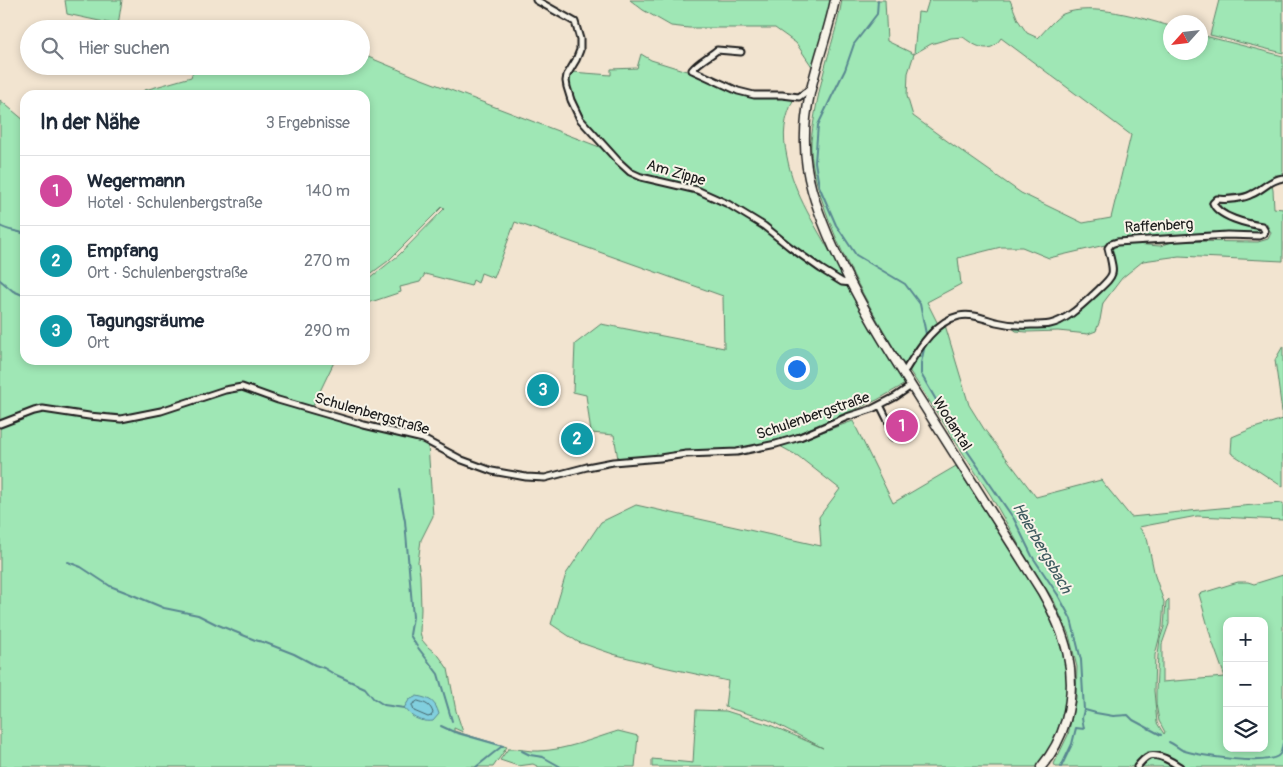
<!DOCTYPE html>
<html lang="de">
<head>
<meta charset="utf-8">
<style>
  :root { --surface:#fff; --page:#f6f6f7; --text:#1f2937; --muted:#747a83; --line:#e0e1e3; --accent:#d93025 }
  body { margin:0; font-family:Pangolin,sans-serif; background:var(--page); color:var(--text) }
  .controls { position:absolute; right:15px; bottom:15px; display:grid; overflow:hidden; border-radius:10px; box-shadow:0 2px 8px #0003 }
  .controls button { width:45px; height:45px; display:grid; place-items:center; padding:0; border:0; border-bottom:1px solid var(--line); background:var(--surface); color:var(--text); font:25px sans-serif }
  .compass { position:absolute; left:1163px; top:15px; width:45px; height:45px; border-radius:50%; background:var(--surface); box-shadow:0 2px 8px #0003; rotate:243deg }
  .you { position:absolute; left:796px; top:368px; width:18px; height:18px; margin:-12px; border:4px solid #fff; border-radius:50%; background:#1a73e8; box-shadow:0 0 0 8px #1a73e833 }
  .badge { display:grid; place-items:center; width:32px; height:32px; border-radius:50%; background:var(--accent); color:#fff; font-size:16px; font-weight:700 }
  .pin { position:absolute; translate:-50% -50%; border:2px solid #fff; box-shadow:0 1px 5px #0006 }
  .list { margin:0; padding:0; list-style:none }
  h2 { display:flex; justify-content:space-between; align-items:center; height:65px; margin:0; padding:0 20px; font-size:21px }
  h2 small { font-size:16px; font-weight:400; color:var(--muted) }
  .list li { display:grid; grid-template-columns:32px 1fr auto; gap:15px; align-items:center; box-sizing:border-box; height:70px; padding:0 20px; border-top:1px solid var(--line) }
  .list b { display:block; font-size:19px; white-space:nowrap }
  .list p { margin:0; font-size:16px; white-space:nowrap; color:var(--muted) }
  .list em { font-size:16px; font-style:normal; color:var(--muted) }
  .icon { flex:none; width:28px; height:28px; fill:none; stroke:currentColor; stroke-width:2; stroke-linecap:round; stroke-linejoin:round }
  .map { position:relative; flex:none; width:1283px; height:767px; overflow:hidden }
  .search { position:absolute; background:var(--surface); box-shadow:0 2px 8px #0003; left:20px; top:20px; width:350px; height:55px; display:flex; align-items:center; gap:12px; box-sizing:border-box; padding:0 18px; border-radius:28px; color:var(--muted); font-size:19px }
  .panel { position:absolute; background:var(--surface); box-shadow:0 2px 8px #0003; left:20px; top:90px; width:350px; height:275px; border-radius:15px }
  .map>svg:first-child { display:block }
  .green { fill:#9fe7b5; stroke:#5e8268; fill-rule:evenodd }
  .water { fill:#81cfde; stroke:#598790 }
  .lines { fill:none; stroke-linecap:round; stroke-linejoin:round }
  .shore { stroke:#44646a; stroke-width:1 }
  .stream { stroke:#598790; stroke-width:2 }
  .minor-casing { stroke:#1c1c1c; stroke-width:9 }
  .secondary-casing { stroke:#1c1c1c; stroke-width:11 }
  .minor { stroke:#f7f3e8; stroke-width:5 }
  .secondary { stroke:#f7f3e8; stroke-width:8 }
  .labels { text-anchor:middle; dominant-baseline:central; stroke-width:4; stroke-linejoin:round; paint-order:stroke }
  .street-label { font-size:15px; fill:#1c1c1c; stroke:#f7f3e8 }
  .water-label { font-size:16px; font-style:italic; fill:#3f5b60; stroke:#f7f3e8 }
</style>
</head>
<body>
<div class="map">
<svg width="1283" height="767" viewBox="0 0 1283 767">
  <rect width="100%" height="100%" fill="#f2e4d0"/>
  <filter id="ink" filterUnits="userSpaceOnUse"><feTurbulence type="fractalNoise" baseFrequency=".02" numOctaves="2"/><feDisplacementMap in="SourceGraphic" scale="10" xChannelSelector="R" yChannelSelector="G"/><feConvolveMatrix kernelMatrix="1 2 1 2 8 2 1 2 1" color-interpolation-filters="sRGB"/></filter>
  <g filter="url(#ink)">
    <!-- green -->
    <path class="green" d="M65,0H122L118,25L67,14Z
      M630,0H832L821,43L813,68L796,43L775,28H689L671,26L643,10Z
      M842,0H885L887,41L914,54L918,12L925,13L929,0H1010L1018,20L1027,33L1038,38C1045,31 1055,18 1063,14C1092,2 1141,18 1170,26V52H1200L1201,35L1283,56V175H1275L1250,192L1215,197L1208,203L1225,218L1258,229L1259,232L1174,240L1160,244L1135,243L1122,239L1105,245L1049,258L1022,247H1001L958,258L961,284L927,302L938,324L923,339L907,364L903,363C872,312 841,258 822,200C816,181 810,162 811,141C813,124 816,106 820,88C826,59 837,30 842,0ZM963,37C971,43 985,53 995,45C997,43 999,41 1001,38L1131,135L1111,218L1083,223L1021,193L950,143L913,116L907,96L908,73L914,54L931,44L951,38Z
      M1219,0H1283V53L1210,35Z
      M361,54L414,76L610,151C592,132 576,118 570,91C568,82 567,80 571,72L611,75V69L637,68L641,54L651,60L693,73L738,93L794,98C784,120 782,134 787,157C794,195 817,228 835,261C846,281 856,302 867,322C879,343 892,363 905,384L877,400L775,443L752,448L707,450L618,459L614,435L591,433L586,395L573,392L575,344L601,324L724,348L723,296L515,222L494,278L481,273L478,283L473,280L471,286L425,274L420,282L400,287L401,292L365,304V282L399,255L445,208L442,207L388,261L365,278V95H136L145,90L191,77L195,66H361Z
      M0,100L25,121V360H335L310,412L417,438L428,445L433,516L421,540L418,562L420,575L421,609L420,632L422,640L428,647L439,656L448,669L456,711L463,732L454,728V731L507,747L493,767H0Z
      M1271,181L1273,190L1274,208L1283,209V261L1179,256L1143,261L1122,278L1103,303L1100,320L1096,331L1088,334L1058,331L1027,332L1016,331L1011,327L1052,325L1103,288L1115,274V265L1110,245L1123,240L1135,244L1160,246L1175,241L1258,242L1268,239L1271,233L1266,223L1250,222L1229,213L1221,207L1220,204L1251,194Z
      M945,325L969,405L984,429L1036,497L1101,480L1131,517C1182,512 1232,506 1283,503V520L1197,516L1139,527L1147,538L1155,576L1164,602L1162,627L1155,655L1154,691L1157,723L1164,734L1165,732L1159,721L1156,704V691L1158,655L1160,639L1164,627L1166,602L1169,599V624L1162,644V682L1225,677L1212,641L1199,594L1238,582H1248L1254,584L1283,575V767H1139L1146,760L1153,758L1155,754L1135,767H1056L1054,764L1068,735L1076,698L1077,667L1069,635L1054,601L1023,552L991,496L909,370C918,353 929,337 945,325ZM1227,621H1264V748H1227Z
      M1283,346V487L1231,453L1232,437L1251,429L1283,419L1275,360Z
      M853,421L893,503L956,466C973,493 991,520 1008,547C1045,604 1085,663 1058,734C1054,746 1045,756 1039,767H652V759L693,763L696,710L726,711L770,725L823,748L769,720L725,707L728,681L659,666L613,654L578,642L551,624L566,574L601,522L636,505L821,546L819,517L840,489L798,456L778,445L805,438Z
      M618,731L638,736L635,767H539L533,764L518,766L500,760L508,749C519,748 529,752 539,751C566,750 592,739 618,731Z"/>
    <!-- water -->
    <path class="water" d="M417,696C431,699 435,701 439,714L433,721C426,722 416,720 411,715C408,712 407,710 404,708L409,700Z"/>
    <g class="lines">
      <!-- shore -->
      <path class="shore" d="M418,701C425,703 431,705 433,713L431,716L428,717L414,711L412,705Z"/>
      <!-- stream -->
      <path class="stream" d="M878,0L877,14L854,44L845,70L832,96L818,125L815,162L819,186L836,225L856,255L905,284L920,304L926,334
        M0,226C6,230 17,231 25,234
        M0,280L13,291L25,296
        M924,349L921,363V374L957,436L1014,519L1032,556L1058,595L1071,619L1081,660L1084,710L1082,718L1084,729L1076,728L1072,744L1061,767
        M399,490L405,521L413,617L410,635L416,645L438,674L452,721
        M68,562L81,567L110,586L128,593L164,608L198,615L216,624L255,640L266,643L294,654L315,665L324,668L334,674L365,688L373,698L384,705L404,708
        M1085,710L1096,713L1113,716L1128,715L1133,720L1161,735
        M441,726L454,732L503,746
        M1169,742C1174,744 1178,748 1182,750C1198,756 1271,767 1280,754C1282,751 1282,746 1283,743
        M522,751L530,755L543,757L561,767
        M476,767L501,747"/>
      <!-- minor casing -->
      <g class="minor-casing">
        <path id="minor" d="M536,0L575,22L580,39V50L576,60L567,75L566,81L567,87L571,100L580,119L618,161L630,172L641,177L697,190L728,204L764,226L790,247L821,269L842,282L851,283
          M741,52L717,50C709,57 698,62 692,70L738,91L754,95H782L799,97L811,88
          M902,372L906,369C918,350 935,321 959,316C971,313 985,319 996,322C1008,325 1019,326 1031,325C1037,325 1044,325 1050,324C1066,321 1083,304 1094,294C1116,273 1115,277 1108,248L1111,244L1117,242L1227,235L1259,236L1264,234L1265,231L1262,226C1248,224 1218,217 1213,203L1217,199C1226,200 1244,199 1252,194C1264,189 1269,180 1283,178
          M880,405L890,425L892,437
          M0,424L34,411L43,409L89,416L121,419L161,411L225,390L242,387L278,400L364,425L423,439L462,460L492,471L526,477L545,478L587,467L613,462L660,458L686,454L737,452L776,444L800,437L847,417L872,409L895,397L911,386
          M1137,767C1140,763 1144,758 1149,756C1158,753 1173,762 1180,767"/>
      </g>
      <!-- secondary casing -->
      <g class="secondary-casing">
        <path id="secondary" d="M835,0C825,48 803,94 805,144C805,176 816,206 828,235C854,296 889,351 924,406C963,468 1003,530 1042,592C1065,633 1079,672 1066,720C1061,737 1053,753 1041,767"/>
      </g>
      <!-- minor -->
      <use href="#minor" class="minor"/>
      <!-- secondary -->
      <use href="#secondary" class="secondary"/>
    </g>
  </g>
  <g class="labels">
    <!-- street labels -->
    <g class="street-label">
      <text transform="translate(676 173) rotate(16)">Am Zippe</text>
      <text transform="translate(1159 226) rotate(-3)">Raffenberg</text>
      <text transform="translate(372 414) rotate(16)">Schulenbergstraße</text>
      <text transform="translate(813 416) rotate(-19)">Schulenbergstraße</text>
      <text transform="translate(952 424) rotate(58)">Wodantal</text>
    </g>
    <!-- water labels -->
    <g class="water-label">
      <text transform="translate(1042 548) rotate(60)">Heierbergsbach</text>
    </g>
  </g>
</svg>
<div class="controls">
<button>+</button>
<button>−</button>
<button><svg class="icon" aria-label="layers" viewBox="0 0 24 24"><path d="M12 4l9 5-9 5-9-5zM3 14l9 5 9-5"/></svg></button>
</div>
<svg class="compass" viewBox="-18 -18 36 36"><path d="M0-13l5 13h-10z" fill="#e53935"/><path d="M0 13l5-13h-10z" fill="#747a83"/></svg>
<div class="you"></div>
<div class="pin badge" style="left:902px;top:426px;background:#d1479c">1</div>
<div class="pin badge" style="left:577px;top:439px;background:#0f9aa8">2</div>
<div class="pin badge" style="left:543px;top:390px;background:#0f9aa8">3</div>
<div class="search"><svg class="icon" aria-label="search" viewBox="0 0 24 24"><circle cx="10" cy="10" r="6"/><path d="M15 15l6 6"/></svg>Hier suchen</div>
<section class="panel">
<h2>In der Nähe<small>3 Ergebnisse</small></h2>
<ul class="list">
<li><span class="badge" style="background:#d1479c">1</span><div><b>Wegermann</b><p>Hotel · Schulenbergstraße</p></div><em>140 m</em></li>
<li><span class="badge" style="background:#0f9aa8">2</span><div><b>Empfang</b><p>Ort · Schulenbergstraße</p></div><em>270 m</em></li>
<li><span class="badge" style="background:#0f9aa8">3</span><div><b>Tagungsräume</b><p>Ort</p></div><em>290 m</em></li>
</ul>
</section>
</div>
</body>
</html>
